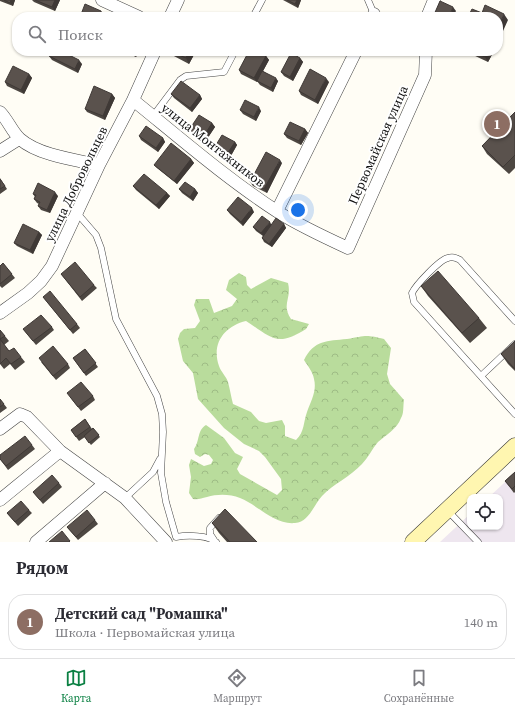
<!DOCTYPE html>
<html lang="ru">
<head>
<meta charset="utf-8">
<style>
  :root { --surface:#fff; --page:#f2f2f3; --text:#2b2b33; --muted:#7c7c81; --line:#e1e1e2; --accent:#0b8043 }
  body { margin:0; font-family:"Source Serif 4",serif; background:var(--page); color:var(--text) }
  .controls { position:absolute; right:12px; bottom:12px; display:grid; overflow:hidden; border-radius:8px; box-shadow:0 1px 3px #0004 }
  .controls button { width:36px; height:36px; display:grid; place-items:center; padding:0; border:0; border-bottom:1px solid var(--line); background:var(--surface); color:var(--text); font:20px sans-serif }
  .you { position:absolute; left:298px; top:210px; width:14px; height:14px; margin:-10px; border:3px solid #fff; border-radius:50%; background:#1a73e8; box-shadow:0 0 0 6px #1a73e833 }
  .badge { display:grid; place-items:center; width:26px; height:26px; border-radius:50%; background:var(--accent); color:#fff; font-size:13px; font-weight:700 }
  .pin { position:absolute; translate:-50% -50%; border:2px solid #fff; box-shadow:0 1px 4px #0006 }
  .list { margin:0; padding:0; list-style:none }
  h2 { display:flex; justify-content:space-between; align-items:center; height:52px; margin:0; padding:0 16px; font-size:17px }
  h2 small { font-size:13px; font-weight:400; color:var(--muted) }
  .list li { display:grid; grid-template-columns:26px 1fr auto; gap:12px; align-items:center; box-sizing:border-box; height:56px; margin:0 8px 8px; padding:0 8px; border:1px solid var(--line); border-radius:16px }
  .list b { display:block; font-size:15px; white-space:nowrap }
  .list p { margin:0; font-size:13px; white-space:nowrap; color:var(--muted) }
  .list em { font-size:13px; font-style:normal; color:var(--muted) }
  .icon { flex:none; width:22px; height:22px; fill:none; stroke:currentColor; stroke-width:2; stroke-linecap:round; stroke-linejoin:round }
  .map { position:relative; flex:none; width:515px; height:542px; overflow:hidden }
  .search { position:absolute; background:var(--surface); box-shadow:0 1px 3px #0004; left:12px; right:12px; top:12px; height:44px; display:flex; align-items:center; gap:10px; box-sizing:border-box; padding:0 14px; border-radius:16px; color:var(--muted); font-size:15px }
  .sheet { height:116px; background:var(--surface) }
  nav { display:flex; justify-content:space-around; align-items:center; box-sizing:border-box; height:56px; border-top:1px solid var(--line); background:var(--surface); font-size:11px; color:var(--muted) }
  nav a { display:grid; justify-items:center; gap:2px }
  nav .on { color:var(--accent) }
  .map>svg:first-child { display:block }
  .industrial { fill:#eee6ef }
  .forest { fill:url(#forest-crowns) }
  .lines { fill:none; stroke-linecap:round; stroke-linejoin:round }
  .lane-casing { stroke:#444; stroke-width:7 }
  .street-casing { stroke:#444; stroke-width:13 }
  .secondary-casing { stroke:#333; stroke-width:17 }
  .lane { stroke:#fff; stroke-width:6 }
  .street { stroke:#fff; stroke-width:12 }
  .secondary { stroke:#fff6b0; stroke-width:16 }
  .wall { fill:#4d4742 }
  .shaded-wall { fill:#3f3936 }
  .building { fill:#5a524d; stroke:#3f3936 }
  .labels { text-anchor:middle; dominant-baseline:central; stroke-width:4; stroke-linejoin:round; paint-order:stroke }
  .street-label { font-size:13px; fill:#111; stroke:#fff }
</style>
</head>
<body>
<div class="map">
<svg width="515" height="542" viewBox="0 0 515 542">
  <defs>
    <pattern id="forest-crowns" width="20" height="18" patternUnits="userSpaceOnUse"><rect width="20" height="18" fill="#b9dc9c"/><path d="M2 6a3 3 0 1 1 6 0M12 15a3 3 0 1 1 6 0" fill="none" stroke="#9ebc85"/></pattern>
  </defs>
  <rect width="100%" height="100%" fill="#fffdf5"/>
  <!-- industrial -->
  <path class="industrial" d="M515,473V542H440L470,514V527H500V497H489Z"/>
  <!-- forest -->
  <path class="forest" d="M239,273L246,277L247,285L251,289L271,278L288,283C292,299 281,304 291,319L309,324L306,329C276,348 271,337 246,321C225,326 211,343 219,366C221,372 226,376 228,382C230,389 231,397 233,404L251,412L259,421L266,423L282,420L285,426V436L296,440C305,431 303,423 307,412C311,401 317,391 314,379C313,372 307,365 304,360C314,340 327,341 347,339C365,336 365,334 384,339L391,348L387,374L390,384L404,400C403,406 404,414 401,418C397,429 386,435 378,442C372,449 368,458 362,464C350,477 333,484 322,496C313,506 309,522 295,523C274,525 258,505 240,498C230,494 217,494 207,497C201,498 199,500 193,499L189,493L191,477L189,465L191,459L204,466L211,464L213,460L209,455L205,454L200,457L195,454L194,449C200,441 197,430 206,425L224,438L235,453L243,457L237,469L240,474L277,495L282,490L281,479L265,457L259,451L244,444L224,428L198,399L193,373L183,361L178,339L180,333L184,329L195,328L200,321L194,305L196,299H209L214,313L232,306L237,299L226,290L229,280Z"/>
  <g class="lines">
    <!-- lane casing -->
    <g class="lane-casing">
      <path id="lane" d="M368,0L374,14
        M253,17L262,0
        M153,116L180,80L186,76L224,72L235,51
        M77,213L96,235L101,248L116,319L157,396L162,414L163,432L161,473L166,502L176,537C187,535 208,535 216,542
        M515,321L460,260C456,258 453,256 448,258C439,260 416,285 412,293L414,302L515,414
        M481,376L515,344
        M125,498L153,472L160,459
        M447,510L478,542
        M214,540L210,534V528L219,518"/>
    </g>
    <!-- street casing -->
    <g class="street-casing">
      <path id="street" d="M102,0L139,17
        M170,17L178,0
        M373,17L374,14
        M427,17L434,0
        M133,100C180,138 227,179 278,212C300,226 324,237 348,248L425,75L426,51
        M0,112C8,120 12,132 20,139C38,155 75,160 99,165
        M0,151L19,139
        M277,211L356,51
        M0,313L28,293L41,281L52,266L99,165L133,100L155,51
        M0,429L20,414L27,417L60,451L125,498L166,542
        M0,500L60,451
        M36,542L105,483"/>
    </g>
    <!-- secondary casing -->
    <g class="secondary-casing">
      <path id="secondary" d="M413,542L515,446"/>
    </g>
    <!-- lane -->
    <use href="#lane" class="lane"/>
    <!-- street -->
    <use href="#street" class="street"/>
    <!-- secondary -->
    <use href="#secondary" class="secondary"/>
  </g>
  <!-- wall -->
  <path class="wall" d="M0,0H15L13,6L0,1Z
    M32,0H60L55,11L34,2Z
    M283,0H301L298,8Z
    M122,51H139L136,57Z
    M168,51H196L189,64L172,55Z
    M469,51H494L488,62L471,54Z
    M49,56L82,64L78,73L52,60Z
    M266,56L269,60L263,71L278,81L273,92L260,85L257,81V82L241,74L239,70Z
    M300,58L303,62L293,81L284,76L281,72Z
    M29,74L32,78L24,94L7,86L5,82Z
    M329,82L318,104L301,95L299,91Z
    M112,94L115,98L105,120L87,112L85,109Z
    M171,94L200,95L202,99L192,112L174,98Z
    M240,110L261,111L256,121L243,114Z
    M515,112V168L509,174L487,154L482,146Z
    M212,123L215,127L205,142L192,134L189,130Z
    M305,129L308,133L301,145L287,138L284,134Z
    M139,136L163,138L165,142L158,152L141,140Z
    M235,142L237,145L228,161L216,154L213,150Z
    M191,159L194,163L177,184L157,168L154,165Z
    M282,163L267,193L253,186L250,182Z
    M0,178L7,189L0,194Z
    M133,186L167,193L170,196L159,209L136,190Z
    M179,189H195L198,193L193,201L182,193Z
    M33,194L58,196L50,213L41,210L38,206L39,204L37,203L34,199L35,197Z
    M227,210L254,212L243,226L230,214Z
    M284,224L286,228L272,247L264,242L262,238L263,236L256,231L253,227L272,225Z
    M39,232L42,235L33,254L17,246L14,243Z
    M3,263L15,278L2,288L0,286V266Z
    M61,274L94,285L97,288L82,301Z
    M421,286L479,318L487,328L470,343L428,296Z
    M43,297L77,324L80,328L73,334Z
    M52,327L54,330L36,345L23,329Z
    M0,330L9,341L4,345L9,351L21,357L25,362L15,370L10,364L4,369L0,364Z
    M515,341V371L508,364L501,354Z
    M85,349L98,367L86,376L73,358Z
    M41,362L68,364L70,368L56,380Z
    M93,396L95,400L81,411L70,397Z
    M0,399L7,408L0,413Z
    M85,419L92,429L93,428L100,437L91,445L85,437L79,441L71,430Z
    M32,445L35,449L8,470L0,459Z
    M515,472V492L514,493L505,481Z
    M59,483L62,487L43,504L33,492Z
    M29,510L32,513L18,526L7,513Z
    M95,520L98,524L78,540L67,527Z
    M212,523L257,542H227L219,533Z"/>
  <!-- shaded-wall -->
  <path class="shaded-wall" d="M11,0H15L13,6L10,3Z
    M55,0H60L55,11L52,7Z
    M297,0H301L298,8L295,4Z
    M453,7L456,11L453,17H449Z
    M101,11L104,14L103,17H99Z
    M504,14L508,20L498,42V28Z
    M135,51H139L136,57L134,54Z
    M189,51H196L189,64L186,58Z
    M487,51H494L488,62L485,57Z
    M266,56L269,60L257,82L254,78Z
    M300,58L303,62L293,81L290,77Z
    M79,60L82,64L78,73L75,69Z
    M29,74L32,78L24,94L21,90Z
    M276,78L278,81L273,92L271,88Z
    M326,78L329,82L318,104L315,100Z
    M112,94L115,98L105,120L103,116Z
    M200,95L202,99L192,112L190,108Z
    M259,107L261,111L256,121L254,117Z
    M212,123L215,127L205,142L202,139Z
    M305,129L308,133L301,145L299,141Z
    M163,138L165,142L158,152L156,148Z
    M235,142L237,145L228,161L225,157Z
    M191,159L194,163L177,184L174,181Z
    M280,160L282,163L267,193L264,189Z
    M195,189L198,193L193,201L190,197Z
    M55,192L58,196L50,213L47,210Z
    M167,193L170,196L159,209L156,205Z
    M252,208L254,212L243,226L241,222Z
    M270,222L272,226L264,237L261,233Z
    M284,224L286,228L272,247L269,244Z
    M39,232L42,235L33,254L30,250Z"/>
  <!-- building -->
  <path class="building" d="M4,0H11L10,3Z
    M35,0H55L52,7Z
    M287,0H297L295,4Z
    M440,1L453,7L449,17H433Z
    M85,4L101,11L99,17H80Z
    M485,5L504,14L498,28V17H468L472,9L482,13Z
    M184,14L190,17H183Z
    M342,14L347,17H340Z
    M52,51H61L79,60L75,69L49,56Z
    M128,51H135L134,54Z
    M170,51H189L186,58Z
    M249,51H256L266,56L254,78L239,70Z
    M472,51H487L485,57Z
    M291,53L300,58L290,77L281,72Z
    M13,66L29,74L21,90L5,82Z
    M310,69L326,78L315,100L299,91Z
    M262,71L276,78L271,88L257,81Z
    M181,81L200,95L190,108L171,94Z
    M94,86L112,94L103,116L85,109Z
    M245,100L259,107L254,117L240,110Z
    M515,112V155L503,167L482,146Z
    M199,115L212,123L202,139L189,130Z
    M290,122L305,129L299,141L284,134Z
    M146,126L163,138L156,148L139,136Z
    M222,135L235,142L225,157L213,150Z
    M171,143L191,159L174,181L154,165Z
    M266,152L280,160L264,189L250,182Z
    M144,174L167,193L156,205L133,186Z
    M0,179L5,186L0,189Z
    M185,182L195,189L190,197L179,189Z
    M38,183L55,192L47,210L38,206L40,202L34,199L36,195L33,194Z
    M238,197L252,208L241,222L227,210Z
    M262,216L270,222L261,233L253,227Z
    M276,218L284,224L269,244L262,238Z
    M23,224L39,232L30,250L14,243Z
    M75,262L94,285L80,297L61,274Z
    M3,263L12,274L0,284V266Z
    M438,271L479,318L462,333L421,286Z
    M50,291L77,324L70,330L43,297Z
    M41,315L52,327L33,341L23,329Z
    M0,330L5,336L0,339L9,351L14,348L21,357L11,364L6,358L0,364Z
    M515,341V369L501,354Z
    M53,346L68,364L53,376L39,358Z
    M85,349L96,363L84,373L73,358Z
    M81,382L93,396L78,407L67,393Z
    M0,399L4,404L0,407Z
    M85,419L90,427L76,437L71,430Z
    M93,428L99,435L89,443L84,436Z
    M25,436L32,445L6,466L0,459V455Z
    M515,472V486L512,489L505,481Z
    M52,475L59,483L40,500L33,492Z
    M21,501L29,510L15,522L7,513Z
    M225,509L257,542H230L212,523Z
    M87,510L95,520L76,537L67,527Z
    M62,531L70,541L69,542H49Z"/>
  <g class="labels">
    <!-- street labels -->
    <g class="street-label">
      <text transform="translate(213 145) rotate(38)">улица Монтажников</text>
      <text transform="translate(378 145) rotate(-66)">Первомайская улица</text>
      <text transform="translate(76 184) rotate(-64)">улица Добровольцев</text>
    </g>
  </g>
</svg>
<div class="controls">
<button><svg class="icon" aria-label="locate" viewBox="0 0 24 24"><circle cx="12" cy="12" r="6"/><path d="M12 2v4M12 18v4M2 12h4M18 12h4"/></svg></button>
</div>
<div class="you"></div>
<div class="pin badge" style="left:497px;top:124px;background:#8d6e63">1</div>
<div class="search"><svg class="icon" aria-label="search" viewBox="0 0 24 24"><circle cx="10" cy="10" r="6"/><path d="M15 15l6 6"/></svg>Поиск</div>
</div>
<section class="sheet">
<h2>Рядом<small></small></h2>
<ul class="list">
<li><span class="badge" style="background:#8d6e63">1</span><div><b>Детский сад &quot;Ромашка&quot;</b><p>Школа · Первомайская улица</p></div><em>140 m</em></li>
</ul>
</section>
<nav>
<a class="on"><svg class="icon" aria-label="map" viewBox="0 0 24 24"><path d="M3 6l6-2 6 2 6-2v14l-6 2-6-2-6 2zM9 4v14M15 6v14"/></svg>Карта</a>
<a><svg class="icon" aria-label="directions" viewBox="0 0 24 24"><path d="M12 3l9 9-9 9-9-9zM9 14v-3h6M13 9l2 2-2 2"/></svg>Маршрут</a>
<a><svg class="icon" aria-label="saved" viewBox="0 0 24 24"><path d="M7 4h10v16l-5-4-5 4z"/></svg>Сохранённые</a>
</nav>
</body>
</html>
